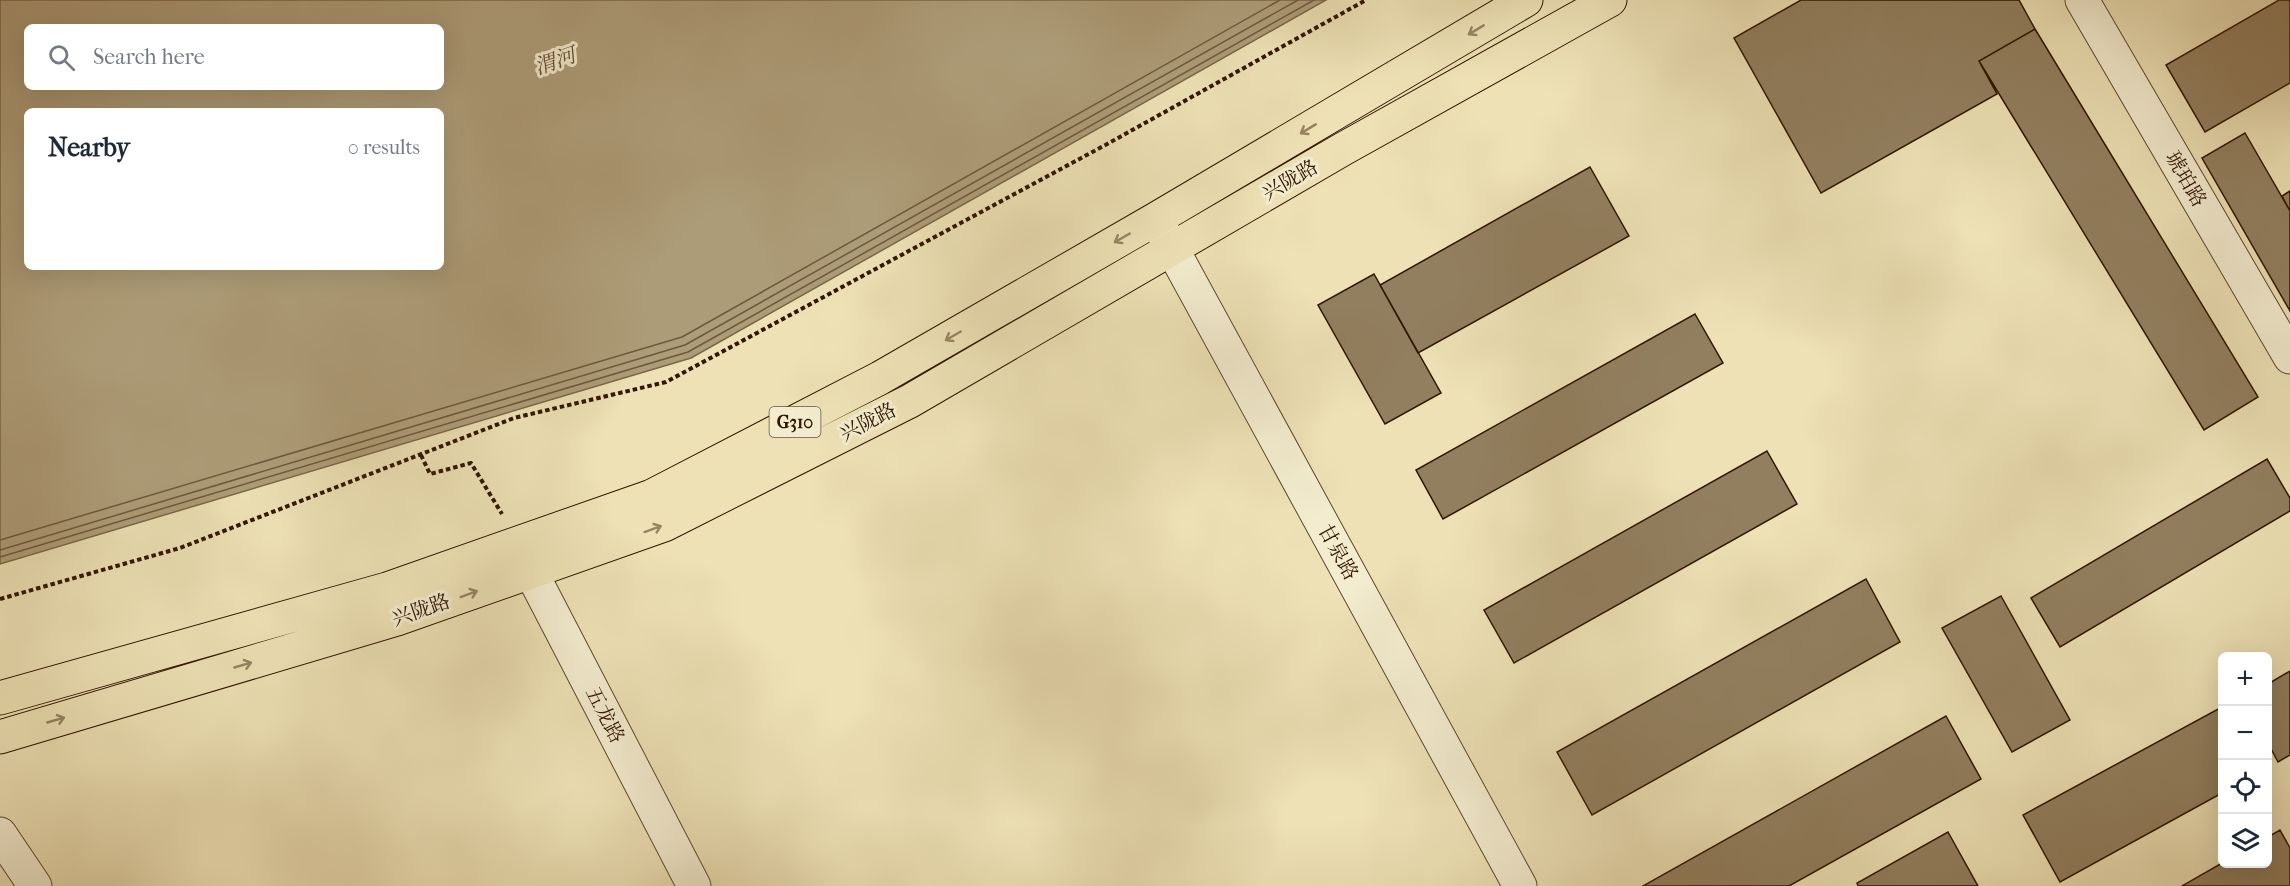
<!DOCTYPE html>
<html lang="en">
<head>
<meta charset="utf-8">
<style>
  :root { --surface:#fff; --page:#f6f6f7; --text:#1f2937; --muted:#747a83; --line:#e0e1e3 }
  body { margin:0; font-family:"IM FELL French Canon","Noto Serif SC",serif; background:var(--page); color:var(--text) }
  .controls { position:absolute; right:18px; bottom:18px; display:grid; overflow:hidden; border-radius:9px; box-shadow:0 6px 24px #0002 }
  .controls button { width:54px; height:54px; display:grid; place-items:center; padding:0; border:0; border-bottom:2px solid var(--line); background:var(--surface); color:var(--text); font:30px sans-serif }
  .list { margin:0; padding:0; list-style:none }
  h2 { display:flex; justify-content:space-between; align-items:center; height:78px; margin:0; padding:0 24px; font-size:26px }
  h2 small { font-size:20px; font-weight:400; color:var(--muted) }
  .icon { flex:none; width:33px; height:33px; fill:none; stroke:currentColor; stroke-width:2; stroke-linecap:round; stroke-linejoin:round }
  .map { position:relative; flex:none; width:2290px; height:886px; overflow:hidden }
  .search { position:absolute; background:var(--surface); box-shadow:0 6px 24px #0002; left:24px; top:24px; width:420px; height:66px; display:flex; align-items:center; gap:15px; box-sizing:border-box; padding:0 21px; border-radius:9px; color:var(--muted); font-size:22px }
  .panel { position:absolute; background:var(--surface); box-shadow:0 6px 24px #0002; left:24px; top:108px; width:420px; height:162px; border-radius:9px }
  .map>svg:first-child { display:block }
  .water { fill:#ad9c78; stroke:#7b6648; stroke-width:1.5; fill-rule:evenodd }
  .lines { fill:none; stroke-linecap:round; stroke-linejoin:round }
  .shore { stroke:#6e583c; stroke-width:1.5 }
  .building { fill:#927f5f; stroke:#301501; stroke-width:1.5 }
  .minor-casing { stroke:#5f482e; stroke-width:35 }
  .trunk-casing { stroke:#301501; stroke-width:35 }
  .path { stroke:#301501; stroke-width:4; stroke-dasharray:4.5 3; stroke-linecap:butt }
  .minor { stroke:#f3eccf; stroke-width:33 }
  .trunk { stroke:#ede1b5; stroke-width:33 }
  .oneway { stroke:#988564 }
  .labels { text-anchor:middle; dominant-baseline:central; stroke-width:6; stroke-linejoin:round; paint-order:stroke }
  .shield { fill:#f3eccf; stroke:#6a563f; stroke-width:1.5 }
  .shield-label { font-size:18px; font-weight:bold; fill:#301501 }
  .street-label { font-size:20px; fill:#301501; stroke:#f3eccf }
  .water-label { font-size:21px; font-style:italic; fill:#624b31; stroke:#f3eccf }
</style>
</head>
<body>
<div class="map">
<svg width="2290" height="886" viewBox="0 0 2290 886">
  <rect width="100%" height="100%" fill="#ede1b5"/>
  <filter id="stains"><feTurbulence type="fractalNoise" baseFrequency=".00333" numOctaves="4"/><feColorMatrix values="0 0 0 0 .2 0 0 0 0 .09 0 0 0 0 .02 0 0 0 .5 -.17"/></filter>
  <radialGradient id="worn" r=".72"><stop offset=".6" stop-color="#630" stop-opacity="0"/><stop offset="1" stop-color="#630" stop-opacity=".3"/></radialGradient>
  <!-- water -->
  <path class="water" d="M0,0H1326L691,358L0,564ZM27,27H441V87H27ZM27,111H441V267H27Z"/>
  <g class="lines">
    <!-- shore -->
    <path class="shore" d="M0,540L682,337L1280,0
      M0,550L685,345L1298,0
      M0,557L688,352L1314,0"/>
  </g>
  <!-- building -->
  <path class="building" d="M1801,0H2019L2035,29L1979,61L1997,94L1821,193L1734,38Z
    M2279,0H2290V83L2205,132L2166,65Z
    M2035,29L2258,397L2204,430L1979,61Z
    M2245,133L2290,211V311L2202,158Z
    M1590,167L1629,236L1418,353L1380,285Z
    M2290,191V211L2282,196Z
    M1374,274L1441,393L1385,424L1318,305Z
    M1695,314L1723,363L1443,519L1416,470Z
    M1767,451L1797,504L1514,663L1484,610Z
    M2267,459L2290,498V511L2060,647L2031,598Z
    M1866,579L1900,642L1592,815L1557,752Z
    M2001,596L2070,720L2012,752L1942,628Z
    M2290,671V755L2278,762L2268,743V684Z
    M2220,708L2222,713V793L2060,882L2023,815Z
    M1946,716L1981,779L1789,886H1643Z
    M2280,830L2290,848V886H2182L2222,863L2268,864V837Z
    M1948,832L1978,886H1858L1857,883Z"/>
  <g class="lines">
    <!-- minor casing -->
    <g class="minor-casing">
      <path id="minor" d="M2082,0L2290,357
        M1158,223L1520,886
        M521,545L531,572L694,886
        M0,834L35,886"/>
    </g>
    <!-- trunk casing -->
    <g class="trunk-casing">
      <path id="trunk" d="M0,698L387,589L652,496L880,378L1156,219L1526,0
        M0,737L397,619L664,525L910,401L1343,149L1610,0"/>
    </g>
    <!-- path -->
    <path class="path" d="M421,455L430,474L471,463L502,514
      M0,599L180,548L514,418L666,382L1109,143L1366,0"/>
    <!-- minor -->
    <use href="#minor" class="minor"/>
    <!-- trunk -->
    <use href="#trunk" class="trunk"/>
  </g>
  <!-- one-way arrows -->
  <defs><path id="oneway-shaft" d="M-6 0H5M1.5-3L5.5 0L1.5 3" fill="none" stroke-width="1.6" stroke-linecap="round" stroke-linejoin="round" transform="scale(1.5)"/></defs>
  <g class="oneway">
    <use href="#oneway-shaft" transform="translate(1476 30) rotate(149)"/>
    <use href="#oneway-shaft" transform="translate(1308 129) rotate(149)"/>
    <use href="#oneway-shaft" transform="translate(1122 238) rotate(150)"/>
    <use href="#oneway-shaft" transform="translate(953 336) rotate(150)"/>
    <use href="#oneway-shaft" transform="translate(653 529) rotate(-20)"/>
    <use href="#oneway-shaft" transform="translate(469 594) rotate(-20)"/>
    <use href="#oneway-shaft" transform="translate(243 665) rotate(-16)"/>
    <use href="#oneway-shaft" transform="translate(56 720) rotate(-16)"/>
  </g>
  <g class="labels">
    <!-- shield labels -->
    <rect class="shield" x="769.5" y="407" width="51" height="30" rx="4.5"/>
    <g class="shield-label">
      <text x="795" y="422">G310</text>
    </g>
    <!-- street labels -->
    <g class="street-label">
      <text transform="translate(2186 179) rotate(60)">琥珀路</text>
      <text transform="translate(1290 180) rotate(-30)">兴陇路</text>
      <text transform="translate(868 422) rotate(-27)">兴陇路</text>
      <text transform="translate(1338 552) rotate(61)">甘泉路</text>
      <text transform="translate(421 610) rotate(-19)">兴陇路</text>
      <text transform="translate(605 715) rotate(63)">五龙路</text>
    </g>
    <!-- water labels -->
    <g class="water-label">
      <text transform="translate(555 61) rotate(-19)">渭河</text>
    </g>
  </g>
  <rect width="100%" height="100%" filter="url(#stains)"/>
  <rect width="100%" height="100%" fill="url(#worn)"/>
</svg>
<div class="controls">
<button>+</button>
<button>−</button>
<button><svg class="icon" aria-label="locate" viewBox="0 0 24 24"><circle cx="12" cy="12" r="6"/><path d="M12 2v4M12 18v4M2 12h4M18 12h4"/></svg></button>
<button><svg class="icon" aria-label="layers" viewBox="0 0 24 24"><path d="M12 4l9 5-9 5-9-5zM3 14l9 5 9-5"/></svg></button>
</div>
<div class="search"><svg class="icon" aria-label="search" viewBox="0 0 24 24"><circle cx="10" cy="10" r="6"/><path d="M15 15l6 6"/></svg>Search here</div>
<section class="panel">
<h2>Nearby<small>0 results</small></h2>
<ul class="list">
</ul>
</section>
</div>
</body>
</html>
